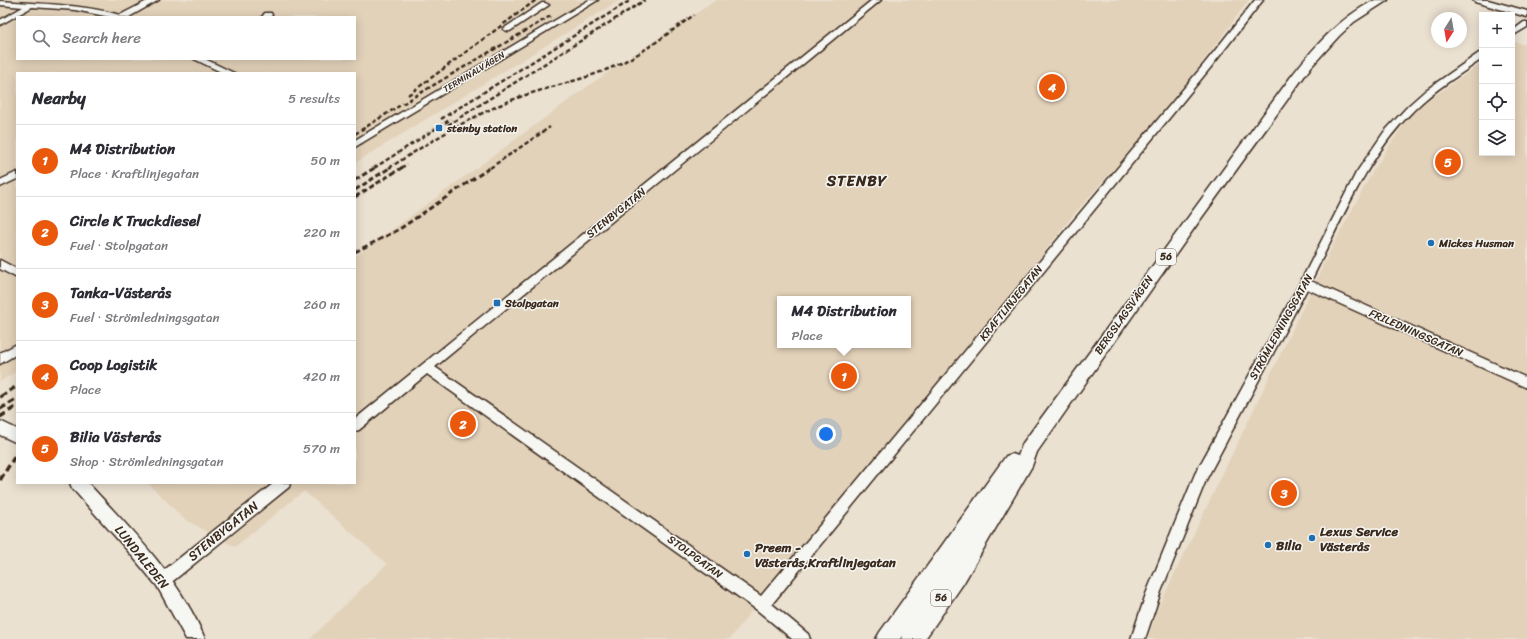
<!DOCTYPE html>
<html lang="en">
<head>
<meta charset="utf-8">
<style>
  :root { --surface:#fff; --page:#f2f2f3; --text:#2b2b33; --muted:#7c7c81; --line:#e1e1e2; --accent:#ea580c }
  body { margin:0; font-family:Sriracha,sans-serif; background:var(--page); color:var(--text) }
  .controls { position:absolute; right:12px; top:12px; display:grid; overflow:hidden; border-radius:0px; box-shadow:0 2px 10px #0003 }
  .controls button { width:36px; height:36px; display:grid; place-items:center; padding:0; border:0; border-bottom:1px solid var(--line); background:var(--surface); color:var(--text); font:20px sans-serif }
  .compass { position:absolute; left:1431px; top:12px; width:36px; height:36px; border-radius:50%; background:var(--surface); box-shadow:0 2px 10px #0003; rotate:191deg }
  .you { position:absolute; left:826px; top:434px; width:14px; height:14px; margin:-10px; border:3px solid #fff; border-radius:50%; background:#1a73e8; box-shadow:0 0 0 6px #1a73e833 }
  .badge { display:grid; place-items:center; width:26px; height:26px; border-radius:50%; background:var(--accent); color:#fff; font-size:13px; font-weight:700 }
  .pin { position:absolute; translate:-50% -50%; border:2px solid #fff; box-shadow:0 1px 4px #0006 }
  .popup { position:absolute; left:777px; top:296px; width:134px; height:52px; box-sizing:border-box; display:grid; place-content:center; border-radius:0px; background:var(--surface); filter:drop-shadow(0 1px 3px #0005); font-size:13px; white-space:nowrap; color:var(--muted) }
  .popup b { font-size:15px; color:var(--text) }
  .popup::after { content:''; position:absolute; left:50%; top:100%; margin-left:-8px; border:8px solid transparent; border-top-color:var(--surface) }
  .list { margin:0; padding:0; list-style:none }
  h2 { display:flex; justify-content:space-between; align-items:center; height:52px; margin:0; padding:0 16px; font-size:17px }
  h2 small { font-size:13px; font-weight:400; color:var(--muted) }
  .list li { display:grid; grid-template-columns:26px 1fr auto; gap:12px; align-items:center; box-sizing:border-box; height:72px; padding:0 16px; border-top:1px solid var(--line) }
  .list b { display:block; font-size:15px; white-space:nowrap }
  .list p { margin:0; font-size:13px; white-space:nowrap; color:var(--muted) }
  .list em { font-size:13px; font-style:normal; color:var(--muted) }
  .icon { flex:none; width:22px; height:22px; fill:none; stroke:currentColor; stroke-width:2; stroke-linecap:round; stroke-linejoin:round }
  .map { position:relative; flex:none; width:1527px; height:639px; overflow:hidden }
  .search { position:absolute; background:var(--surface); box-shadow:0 2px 10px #0003; left:16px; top:16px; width:340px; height:44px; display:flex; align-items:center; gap:10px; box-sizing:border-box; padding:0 14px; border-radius:0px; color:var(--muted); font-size:15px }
  .panel { position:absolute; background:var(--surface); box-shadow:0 2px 10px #0003; left:16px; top:72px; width:340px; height:412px; border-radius:0px }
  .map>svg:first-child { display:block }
  .built { fill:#e3d2ba; fill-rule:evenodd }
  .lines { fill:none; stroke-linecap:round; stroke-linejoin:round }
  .minor-casing { stroke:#3b2a1e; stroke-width:3 }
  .major-casing { stroke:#3b2a1e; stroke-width:3 }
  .highway-casing { stroke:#3b2a1e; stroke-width:3 }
  .minor { fill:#f6f6f2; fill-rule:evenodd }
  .major { fill:#f6f6f2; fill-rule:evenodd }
  .highway { fill:#f6f6f2; fill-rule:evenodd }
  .rail-far2 { stroke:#3b2a1e; stroke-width:2.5; stroke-dasharray:4.5 2.5; stroke-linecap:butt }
  .rail-far1 { stroke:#3b2a1e; stroke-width:3; stroke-dasharray:5.5 3; stroke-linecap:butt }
  .rail { stroke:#3b2a1e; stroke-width:3.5; stroke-dasharray:7 3.5; stroke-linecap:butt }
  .poi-dot { fill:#1f6fb2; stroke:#f6f6f2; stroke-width:1.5 }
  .labels { text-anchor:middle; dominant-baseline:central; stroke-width:3; stroke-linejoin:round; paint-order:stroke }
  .far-street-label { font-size:9px; fill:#3b2a1e; stroke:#f6f6f2 }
  .shield { fill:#f6f6f2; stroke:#73675e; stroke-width:1 }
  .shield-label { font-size:10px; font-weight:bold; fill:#3b2a1e }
  .poi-label { font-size:11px; font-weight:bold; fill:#3b2a1e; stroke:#f6f6f2; text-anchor:start }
  .street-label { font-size:11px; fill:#3b2a1e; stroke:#f6f6f2 }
  .near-street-label { font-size:13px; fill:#3b2a1e; stroke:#f6f6f2 }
  .near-poi-label { font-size:13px; font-weight:bold; fill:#3b2a1e; stroke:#f6f6f2; text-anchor:start }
  .district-label { font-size:15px; font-weight:bold; letter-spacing:1px; fill:#3b2a1e; stroke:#f6f6f2 }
</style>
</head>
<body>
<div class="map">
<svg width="1527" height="639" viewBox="0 0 1527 639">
  <rect width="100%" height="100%" fill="#ebe1d1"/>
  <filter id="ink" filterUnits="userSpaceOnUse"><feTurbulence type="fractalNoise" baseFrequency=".025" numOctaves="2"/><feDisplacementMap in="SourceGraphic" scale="8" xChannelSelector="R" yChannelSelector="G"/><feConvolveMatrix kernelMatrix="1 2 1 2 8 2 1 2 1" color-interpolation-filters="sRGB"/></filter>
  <g filter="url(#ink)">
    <!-- built -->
    <path class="built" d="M0,0H620L355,163V73H17V371L0,382ZM17,17H355V59H17Z
      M716,0H1249L1169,107L1074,214L990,321L756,605L730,639H310L387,564L304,491L235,547L183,518L148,483H355V257L595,81ZM780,299H908V345H780Z
      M1515,42L1527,45V639H1148L1157,610L1331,249L1373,171L1412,111L1482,63V153H1512V43Z"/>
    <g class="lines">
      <!-- minor casing -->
      <g class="minor-casing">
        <path id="minor" d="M149,0H159L129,17H110L75,10L32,7L0,25V20L23,7L0,5V1C41,4 81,4 120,15Z
          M589,0H598L355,147V140Z
          M872,0H881L435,367L761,596L1205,63L1255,0H1263L1211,67L772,604L808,634L810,639H792L757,610L427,374L359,430L355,431V419Z
          M542,3H545L549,5L510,31H507L503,29Z
          M265,13H271L272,15L270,17H262Z
          M1524,22H1527V27L1512,36V31Z
          M1479,53H1482V59C1459,75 1434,90 1414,110C1366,157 1341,222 1311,281L1527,378V388L1307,289L1206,480L1160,594L1145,639H1131L1146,594L1195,474L1300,283L1356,173L1384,132L1408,106L1426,90Z
          M194,59H205L234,73H223Z
          M17,172V179L0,187V180Z
          M0,260L17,269V278L0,269Z
          M17,344V354L0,364V353Z
          M274,483H290L289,487L168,585L163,587L158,585L156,580L158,575Z"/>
      </g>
      <!-- major casing -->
      <g class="major-casing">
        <path id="major" d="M1473,0H1488L1527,11V17L1475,2Z
          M0,421L17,429V443L0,435Z
          M70,483H88C132,531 180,578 205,639H186L157,586L128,551L72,488Z"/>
      </g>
      <!-- highway casing -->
      <g class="highway-casing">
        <path id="highway" d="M1375,0H1388L1354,22L1339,36L1311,67L1200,220L1037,452L1032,466L963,584L925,639H901L904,633L900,639H876L880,632L1006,456L1012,454L1018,456L1023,443L1290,78C1314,47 1339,18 1375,0Z"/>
      </g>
      <!-- minor -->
      <use href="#minor" class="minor"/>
      <!-- major -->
      <use href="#major" class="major"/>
      <!-- highway -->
      <use href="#highway" class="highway"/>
      <!-- rail-far2 -->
      <path class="rail-far2" d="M408,95L536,0
        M441,119L631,0
        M448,125L645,0
        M355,134C419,92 486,55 552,15
        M374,168L451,119
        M389,168C425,145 461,122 500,105C537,88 578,83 615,66C644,53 668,33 694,15
        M401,168L407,164
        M490,168L550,127"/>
      <!-- rail-far1 -->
      <path class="rail-far1" d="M355,180L376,167
        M355,190L391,167
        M355,197L403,167
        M355,252L398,230L491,167"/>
      <!-- rail -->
      <path class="rail" d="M0,397L17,386
        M0,409L17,399
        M0,417L17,406
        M0,480L17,453"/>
    </g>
  </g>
  <!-- markers -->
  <g class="poi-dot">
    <rect x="435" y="124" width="8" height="8" rx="2"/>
    <circle cx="1431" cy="243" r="4"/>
    <rect x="493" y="299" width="8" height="8" rx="2"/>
    <circle cx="1312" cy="538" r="4"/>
    <circle cx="1268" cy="545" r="4"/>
    <circle cx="747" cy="554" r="4"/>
  </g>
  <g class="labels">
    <!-- far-street labels -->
    <g class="far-street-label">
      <text transform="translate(474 72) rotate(-31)">TERMINALVÄGEN</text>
    </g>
    <!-- shield labels -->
    <g class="shield">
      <rect x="1156" y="249" width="20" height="16" rx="3"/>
      <rect x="931" y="590" width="20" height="16" rx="3"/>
    </g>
    <g class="shield-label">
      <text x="1166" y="257">56</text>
      <text x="941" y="598">56</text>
    </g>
    <!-- poi labels -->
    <g class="poi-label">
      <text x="447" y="128">stenby station</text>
      <text x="1439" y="243">Mickes Husman</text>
      <text x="505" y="303">Stolpgatan</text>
    </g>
    <!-- street labels -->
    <g class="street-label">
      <text transform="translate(616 213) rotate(-39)">STENBYGATAN</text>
      <text transform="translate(1011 303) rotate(-51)">KRAFTLINJEGATAN</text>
      <text transform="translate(1124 315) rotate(-55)">BERGSLAGSVÄGEN</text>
      <text transform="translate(1281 327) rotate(-61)">STRÖMLEDNINGSGATAN</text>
      <text transform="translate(1416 333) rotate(24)">FRILEDNINGSGATAN</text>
      <text transform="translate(695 557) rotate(36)">STOLPGATAN</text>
    </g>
    <!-- near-street labels -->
    <g class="near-street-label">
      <text transform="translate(223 531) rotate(-39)">STENBYGATAN</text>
      <text transform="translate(142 557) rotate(51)">LUNDALEDEN</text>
    </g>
    <!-- near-poi labels -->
    <g class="near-poi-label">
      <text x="1320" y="531">Lexus Service<tspan x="1320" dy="15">Västerås</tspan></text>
      <text x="1276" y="545">Bilia</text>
      <text x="755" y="547">Preem -<tspan x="755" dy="15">Västerås,Kraftlinjegatan</tspan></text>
    </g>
    <!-- district labels -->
    <g class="district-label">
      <text x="857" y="181">STENBY</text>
    </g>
  </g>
</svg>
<div class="controls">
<button>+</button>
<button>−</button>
<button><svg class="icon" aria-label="locate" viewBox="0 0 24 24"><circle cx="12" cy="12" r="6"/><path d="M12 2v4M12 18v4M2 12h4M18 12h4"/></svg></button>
<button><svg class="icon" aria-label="layers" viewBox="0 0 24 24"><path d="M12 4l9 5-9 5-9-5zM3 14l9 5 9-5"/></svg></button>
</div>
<svg class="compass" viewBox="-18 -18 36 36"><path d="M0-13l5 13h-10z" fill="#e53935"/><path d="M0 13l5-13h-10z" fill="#7c7c81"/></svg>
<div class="you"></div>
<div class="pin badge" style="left:844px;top:376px">1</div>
<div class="popup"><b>M4 Distribution</b>Place</div>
<div class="pin badge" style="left:463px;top:424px">2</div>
<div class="pin badge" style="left:1284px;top:493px">3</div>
<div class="pin badge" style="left:1052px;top:87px">4</div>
<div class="pin badge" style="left:1448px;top:162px">5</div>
<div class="search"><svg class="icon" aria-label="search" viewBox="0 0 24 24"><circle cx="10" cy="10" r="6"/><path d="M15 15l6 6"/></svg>Search here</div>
<section class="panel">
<h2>Nearby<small>5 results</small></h2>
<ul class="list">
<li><span class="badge">1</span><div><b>M4 Distribution</b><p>Place · Kraftlinjegatan</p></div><em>50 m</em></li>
<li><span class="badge">2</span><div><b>Circle K Truckdiesel</b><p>Fuel · Stolpgatan</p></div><em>220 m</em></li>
<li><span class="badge">3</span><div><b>Tanka-Västerås</b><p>Fuel · Strömledningsgatan</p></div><em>260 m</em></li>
<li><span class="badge">4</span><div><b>Coop Logistik</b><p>Place</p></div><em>420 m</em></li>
<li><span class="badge">5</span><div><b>Bilia Västerås</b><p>Shop · Strömledningsgatan</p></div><em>570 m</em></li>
</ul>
</section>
</div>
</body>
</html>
